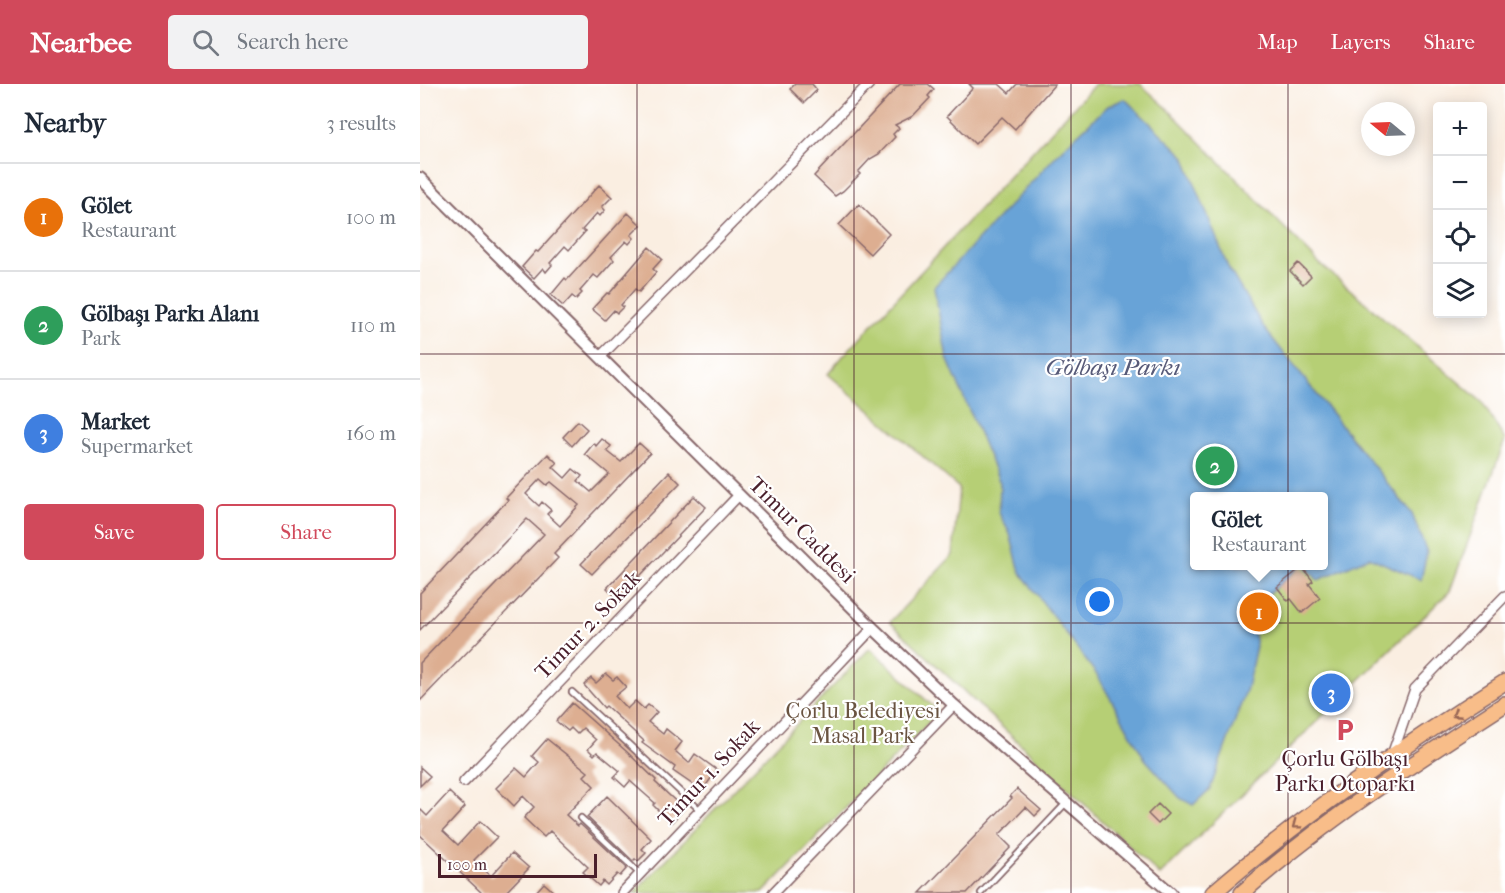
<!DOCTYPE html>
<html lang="en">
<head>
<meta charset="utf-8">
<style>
  :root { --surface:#fff; --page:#f2f2f3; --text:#1f2937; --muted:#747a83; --line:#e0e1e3; --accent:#d1495b }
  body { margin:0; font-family:"IM FELL French Canon",serif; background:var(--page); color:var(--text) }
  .controls { position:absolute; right:18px; top:18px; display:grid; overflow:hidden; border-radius:6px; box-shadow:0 3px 15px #0003 }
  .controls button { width:54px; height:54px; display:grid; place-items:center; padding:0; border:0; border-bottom:2px solid var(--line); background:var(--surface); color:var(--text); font:30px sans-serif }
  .compass { position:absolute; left:941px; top:18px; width:54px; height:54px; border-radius:50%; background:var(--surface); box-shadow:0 3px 15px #0003; rotate:289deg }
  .scale { position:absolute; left:18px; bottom:15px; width:159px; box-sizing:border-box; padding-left:6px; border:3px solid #4a1f2b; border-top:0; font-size:16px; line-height:21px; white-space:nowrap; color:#4a1f2b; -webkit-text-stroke:4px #fff; paint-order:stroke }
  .you { position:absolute; left:680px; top:518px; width:21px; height:21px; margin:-15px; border:4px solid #fff; border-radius:50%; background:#1a73e8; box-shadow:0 0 0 9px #1a73e833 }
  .badge { display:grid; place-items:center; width:39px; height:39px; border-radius:50%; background:var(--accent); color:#fff; font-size:20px; font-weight:700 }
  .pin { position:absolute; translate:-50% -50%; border:3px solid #fff; box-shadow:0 2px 6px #0006 }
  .popup { position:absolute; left:770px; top:408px; width:138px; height:78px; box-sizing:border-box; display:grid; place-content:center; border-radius:6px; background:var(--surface); filter:drop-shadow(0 2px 4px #0005); font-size:20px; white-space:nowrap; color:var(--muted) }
  .popup b { font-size:22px; color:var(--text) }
  .popup::after { content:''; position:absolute; left:50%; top:100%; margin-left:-12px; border:12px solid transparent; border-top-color:var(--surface) }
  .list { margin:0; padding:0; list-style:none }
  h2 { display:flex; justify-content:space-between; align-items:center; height:78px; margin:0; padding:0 24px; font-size:26px }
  h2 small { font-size:20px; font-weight:400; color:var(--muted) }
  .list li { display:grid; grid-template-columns:39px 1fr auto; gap:18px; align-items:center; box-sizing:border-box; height:108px; padding:0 24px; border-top:2px solid var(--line) }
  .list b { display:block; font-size:22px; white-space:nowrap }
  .list p { margin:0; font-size:20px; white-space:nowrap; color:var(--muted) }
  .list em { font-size:20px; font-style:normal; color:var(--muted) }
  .actions { display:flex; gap:12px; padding:18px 24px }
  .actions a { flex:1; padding:14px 0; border:2px solid var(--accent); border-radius:6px; text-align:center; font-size:21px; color:var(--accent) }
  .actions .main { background:var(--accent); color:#fff }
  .icon { flex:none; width:33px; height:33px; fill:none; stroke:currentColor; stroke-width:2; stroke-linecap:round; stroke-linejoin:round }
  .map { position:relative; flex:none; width:1085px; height:809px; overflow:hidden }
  header { display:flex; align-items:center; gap:36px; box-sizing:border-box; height:84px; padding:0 30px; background:var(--accent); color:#fff }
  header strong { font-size:28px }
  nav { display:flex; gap:33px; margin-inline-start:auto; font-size:21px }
  .search { width:420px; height:54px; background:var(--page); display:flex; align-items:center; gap:15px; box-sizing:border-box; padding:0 21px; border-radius:6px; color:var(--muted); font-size:22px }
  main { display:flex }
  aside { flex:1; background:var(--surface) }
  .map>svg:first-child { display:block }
  .green { fill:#b6cf74; stroke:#807750; stroke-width:1.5; fill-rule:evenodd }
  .water { fill:#67a3d7; stroke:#586181; stroke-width:1.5 }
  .building { fill:#ddae91; fill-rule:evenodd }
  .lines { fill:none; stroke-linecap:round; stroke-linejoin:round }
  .service-casing { stroke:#88676b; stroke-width:8 }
  .minor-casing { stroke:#88676b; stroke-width:12 }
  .tertiary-casing { stroke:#88676b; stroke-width:14 }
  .trunk-casing { stroke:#88676b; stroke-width:18 }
  .service { stroke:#fff; stroke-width:4.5 }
  .minor { stroke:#fff; stroke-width:9 }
  .tertiary { stroke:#fff; stroke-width:10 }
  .trunk { stroke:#f8bd89; stroke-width:15 }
  .oneway { stroke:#986655 }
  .grid { fill:none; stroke:#4a1f2b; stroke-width:1.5; stroke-opacity:0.55 }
  .labels { text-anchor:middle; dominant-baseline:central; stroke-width:4.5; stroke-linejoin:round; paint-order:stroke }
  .street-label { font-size:22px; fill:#4a1f2b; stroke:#fff }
  .park-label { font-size:22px; fill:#6a5441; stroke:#fff }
  .poi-label { font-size:22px; fill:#4a1f2b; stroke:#fff }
  .water-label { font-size:24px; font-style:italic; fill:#575a78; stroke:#fff }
</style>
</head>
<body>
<header>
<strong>Nearbee</strong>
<div class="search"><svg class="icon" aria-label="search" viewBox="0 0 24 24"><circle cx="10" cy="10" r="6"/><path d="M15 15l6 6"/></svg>Search here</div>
<nav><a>Map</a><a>Layers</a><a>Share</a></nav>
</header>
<main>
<aside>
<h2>Nearby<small>3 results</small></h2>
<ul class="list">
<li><span class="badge" style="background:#e8710a">1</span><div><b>Gölet</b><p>Restaurant</p></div><em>100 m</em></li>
<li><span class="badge" style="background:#2e9e5b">2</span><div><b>Gölbaşı Parkı Alanı</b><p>Park</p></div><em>110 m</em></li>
<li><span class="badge" style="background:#3f7fe0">3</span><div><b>Market</b><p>Supermarket</p></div><em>160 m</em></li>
</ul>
<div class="actions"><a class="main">Save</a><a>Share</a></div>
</aside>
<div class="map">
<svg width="1085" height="809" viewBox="0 0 1085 809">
  <rect width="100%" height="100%" fill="#fff"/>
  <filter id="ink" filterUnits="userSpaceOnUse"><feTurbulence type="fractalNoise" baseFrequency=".0167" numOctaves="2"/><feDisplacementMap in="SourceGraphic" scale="12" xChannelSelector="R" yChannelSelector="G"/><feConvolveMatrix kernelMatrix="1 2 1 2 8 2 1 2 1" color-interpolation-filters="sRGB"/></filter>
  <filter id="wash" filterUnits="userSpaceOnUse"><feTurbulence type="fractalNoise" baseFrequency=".008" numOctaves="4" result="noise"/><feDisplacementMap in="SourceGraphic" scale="24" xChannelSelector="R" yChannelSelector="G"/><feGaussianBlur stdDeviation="1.35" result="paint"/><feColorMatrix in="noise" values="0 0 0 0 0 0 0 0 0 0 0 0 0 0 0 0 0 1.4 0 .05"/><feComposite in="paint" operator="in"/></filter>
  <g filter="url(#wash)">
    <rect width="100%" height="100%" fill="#faeee1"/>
    <!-- green -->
    <path class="green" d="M675,0H720L746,23L899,179L1062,318L1085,356L1030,507L740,791L470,538L533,471L539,404L408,290L424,271ZM774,412H904V482H774Z
      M450,564L519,628L343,809H214Z"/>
    <!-- water -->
    <path class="water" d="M705,15L764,72L808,183L844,244L992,430L1007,468L1001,496L949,473L898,496L885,482H904V412H774V482H881L830,526L836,562L827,604L790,705L773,721L760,714L725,675L677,591L600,488L590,450L579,429L580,399L527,274L514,203L644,63L688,22Z"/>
    <g id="blocks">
      <!-- building -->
      <path class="building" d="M375,0H392L397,6L384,19L370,5Z
        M480,0H508L514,5L508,12L510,14L493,32L475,41L479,44L473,50L475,53L459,70L450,75L438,88L440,90L423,107L415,112L394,92Z
        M549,0H579L589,9L597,0H635L595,45L582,33L555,60L527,32L553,4Z
        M179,101L192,113L182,123L185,126L180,132L177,129L162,146L165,148L149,166L145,162L130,179L132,181L126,188L123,184L114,194L102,183L116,167L118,168Z
        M439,120L469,150L450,170L419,141Z
        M208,129L221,141L211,151L214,154L209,160L206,157L191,173L194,176L178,194L174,191L160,207L162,209L156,215L152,212L143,222L131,211L145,194L147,196Z
        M229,163L242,175L233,185L236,188L219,208L215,205L201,221L203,223L197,229L194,226L185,236L172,225L187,209L189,210Z
        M878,179L891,192L883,200L870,187Z
        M158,337L167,345L152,362L143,353Z
        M182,355L191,362L187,367L201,378L219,359L230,369L134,470L138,474L0,617V579L124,450L107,435L0,546V509L88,416L86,414L128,370L137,379L133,383L145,394L153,385L162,392L158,397L171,408L189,390L165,370L174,359L176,362ZM120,395L127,401L131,398L159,421L140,442L127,430L131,426L122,418L119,422L106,410Z
        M249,388L260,399L172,490L161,480Z
        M274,412L286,423L198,515L187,504Z
        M882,483L893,497L889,500L900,514L882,529L871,515L868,517L857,503Z
        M186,590L193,596L197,593L206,603L195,612L207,625L215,617L224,625L228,621L237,628L228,638L243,650L246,645L262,658L255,667L269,679L275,670L297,686L282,707L253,687L255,683L222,659L224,657L186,622L184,624L164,601L171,594L176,599Z
        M152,619L206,667L236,696L235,698L264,725L251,739L233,721L235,719L210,697L205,703L194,693L200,687L177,668L174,671L168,665L176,656L163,644L157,650L151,644L148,647L136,637Z
        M127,655L168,688L164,692L174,702L146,731L158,742L160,740L207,784L200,792L197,790L187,801L183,797L179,802L163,788L168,783L130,747L124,753L104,734L114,723L103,712L94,722L76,704L96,684L106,693L119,678L112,672Z
        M0,683L10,692L0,702Z
        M597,705L621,726L615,732L606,723L579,751L591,763L547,809H500L592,714L590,712Z
        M29,708L45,723L23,747L38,761L60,737L77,753L54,776L71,792L92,769L109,784L85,809H62L0,751V725L7,732Z
        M187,712L231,755L222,765L226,769L218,777L215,775L213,777L167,733Z
        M738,720L748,730L738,740L728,730Z
        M124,799L135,809H115Z"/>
    </g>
  </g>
  <g filter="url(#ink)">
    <use href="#blocks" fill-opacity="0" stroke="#88676b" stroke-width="1.5"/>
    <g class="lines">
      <!-- service casing -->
      <g class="service-casing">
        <path id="service" d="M152,608L280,726
          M161,734L220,790
          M561,809L647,718"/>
      </g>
      <!-- minor casing -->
      <g class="minor-casing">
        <path id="minor" d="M180,273L449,0
          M972,671L995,605L1085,512
          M44,698L319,411
          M202,809L453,544
          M353,809L534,621"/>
      </g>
      <!-- tertiary casing -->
      <g class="tertiary-casing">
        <path id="tertiary" d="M0,94L453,544L534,621L751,809"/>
      </g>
      <!-- trunk casing -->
      <g class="trunk-casing">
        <path id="trunk" d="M793,809C884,730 983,662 1085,598
          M822,809C903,737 995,678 1085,620"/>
      </g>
      <!-- service -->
      <use href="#service" class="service"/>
      <!-- minor -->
      <use href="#minor" class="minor"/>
      <!-- tertiary -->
      <use href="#tertiary" class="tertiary"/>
      <!-- trunk -->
      <use href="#trunk" class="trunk"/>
    </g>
    <!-- one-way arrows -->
    <defs><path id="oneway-chevron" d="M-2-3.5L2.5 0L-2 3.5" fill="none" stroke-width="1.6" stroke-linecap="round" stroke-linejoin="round" transform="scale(1.5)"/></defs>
    <g class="oneway">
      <use href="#oneway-chevron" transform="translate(1036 630) rotate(147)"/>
      <use href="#oneway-chevron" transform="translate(876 741) rotate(143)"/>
    </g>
  </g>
  <!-- grid -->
  <path class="grid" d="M217,0V809M434,0V809M651,0V809M868,0V809M0,270H1085M0,539H1085"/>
  <!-- icons -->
  <defs>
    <g id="parking-bare" transform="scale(1.8)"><path d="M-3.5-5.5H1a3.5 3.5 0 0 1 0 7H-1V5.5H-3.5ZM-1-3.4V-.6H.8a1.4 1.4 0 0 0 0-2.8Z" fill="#d1495b" stroke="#fff" stroke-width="2.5" paint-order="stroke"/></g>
  </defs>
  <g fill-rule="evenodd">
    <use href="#parking-bare" x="925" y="646"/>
  </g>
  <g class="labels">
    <!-- street labels -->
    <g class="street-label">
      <text transform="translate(382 446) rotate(45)">Timur Caddesi</text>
      <text transform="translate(168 541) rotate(-46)">Timur 2. Sokak</text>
      <text transform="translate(289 689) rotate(-47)">Timur 1. Sokak</text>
    </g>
    <!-- park labels -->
    <g class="park-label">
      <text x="443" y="627">Çorlu Belediyesi<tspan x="443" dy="25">Masal Park</tspan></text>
    </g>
    <!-- poi labels -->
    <g class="poi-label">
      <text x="925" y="675">Çorlu Gölbaşı<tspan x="925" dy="25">Parkı Otoparkı</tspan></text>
    </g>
    <!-- water labels -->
    <g class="water-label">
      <text x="693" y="283">Gölbaşı Parkı</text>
    </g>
  </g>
</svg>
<div class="controls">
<button>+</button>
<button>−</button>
<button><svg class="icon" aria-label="locate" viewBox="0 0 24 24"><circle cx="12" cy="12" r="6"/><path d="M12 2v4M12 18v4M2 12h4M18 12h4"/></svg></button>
<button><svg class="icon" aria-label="layers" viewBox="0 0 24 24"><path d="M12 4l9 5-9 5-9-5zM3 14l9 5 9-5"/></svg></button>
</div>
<svg class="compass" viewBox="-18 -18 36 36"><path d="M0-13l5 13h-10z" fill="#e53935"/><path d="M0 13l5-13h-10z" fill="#747a83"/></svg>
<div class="scale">100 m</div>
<div class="you"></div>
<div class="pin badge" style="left:839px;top:528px;background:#e8710a">1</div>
<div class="popup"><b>Gölet</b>Restaurant</div>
<div class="pin badge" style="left:795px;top:382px;background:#2e9e5b">2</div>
<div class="pin badge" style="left:911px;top:609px;background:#3f7fe0">3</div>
</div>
</main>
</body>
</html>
